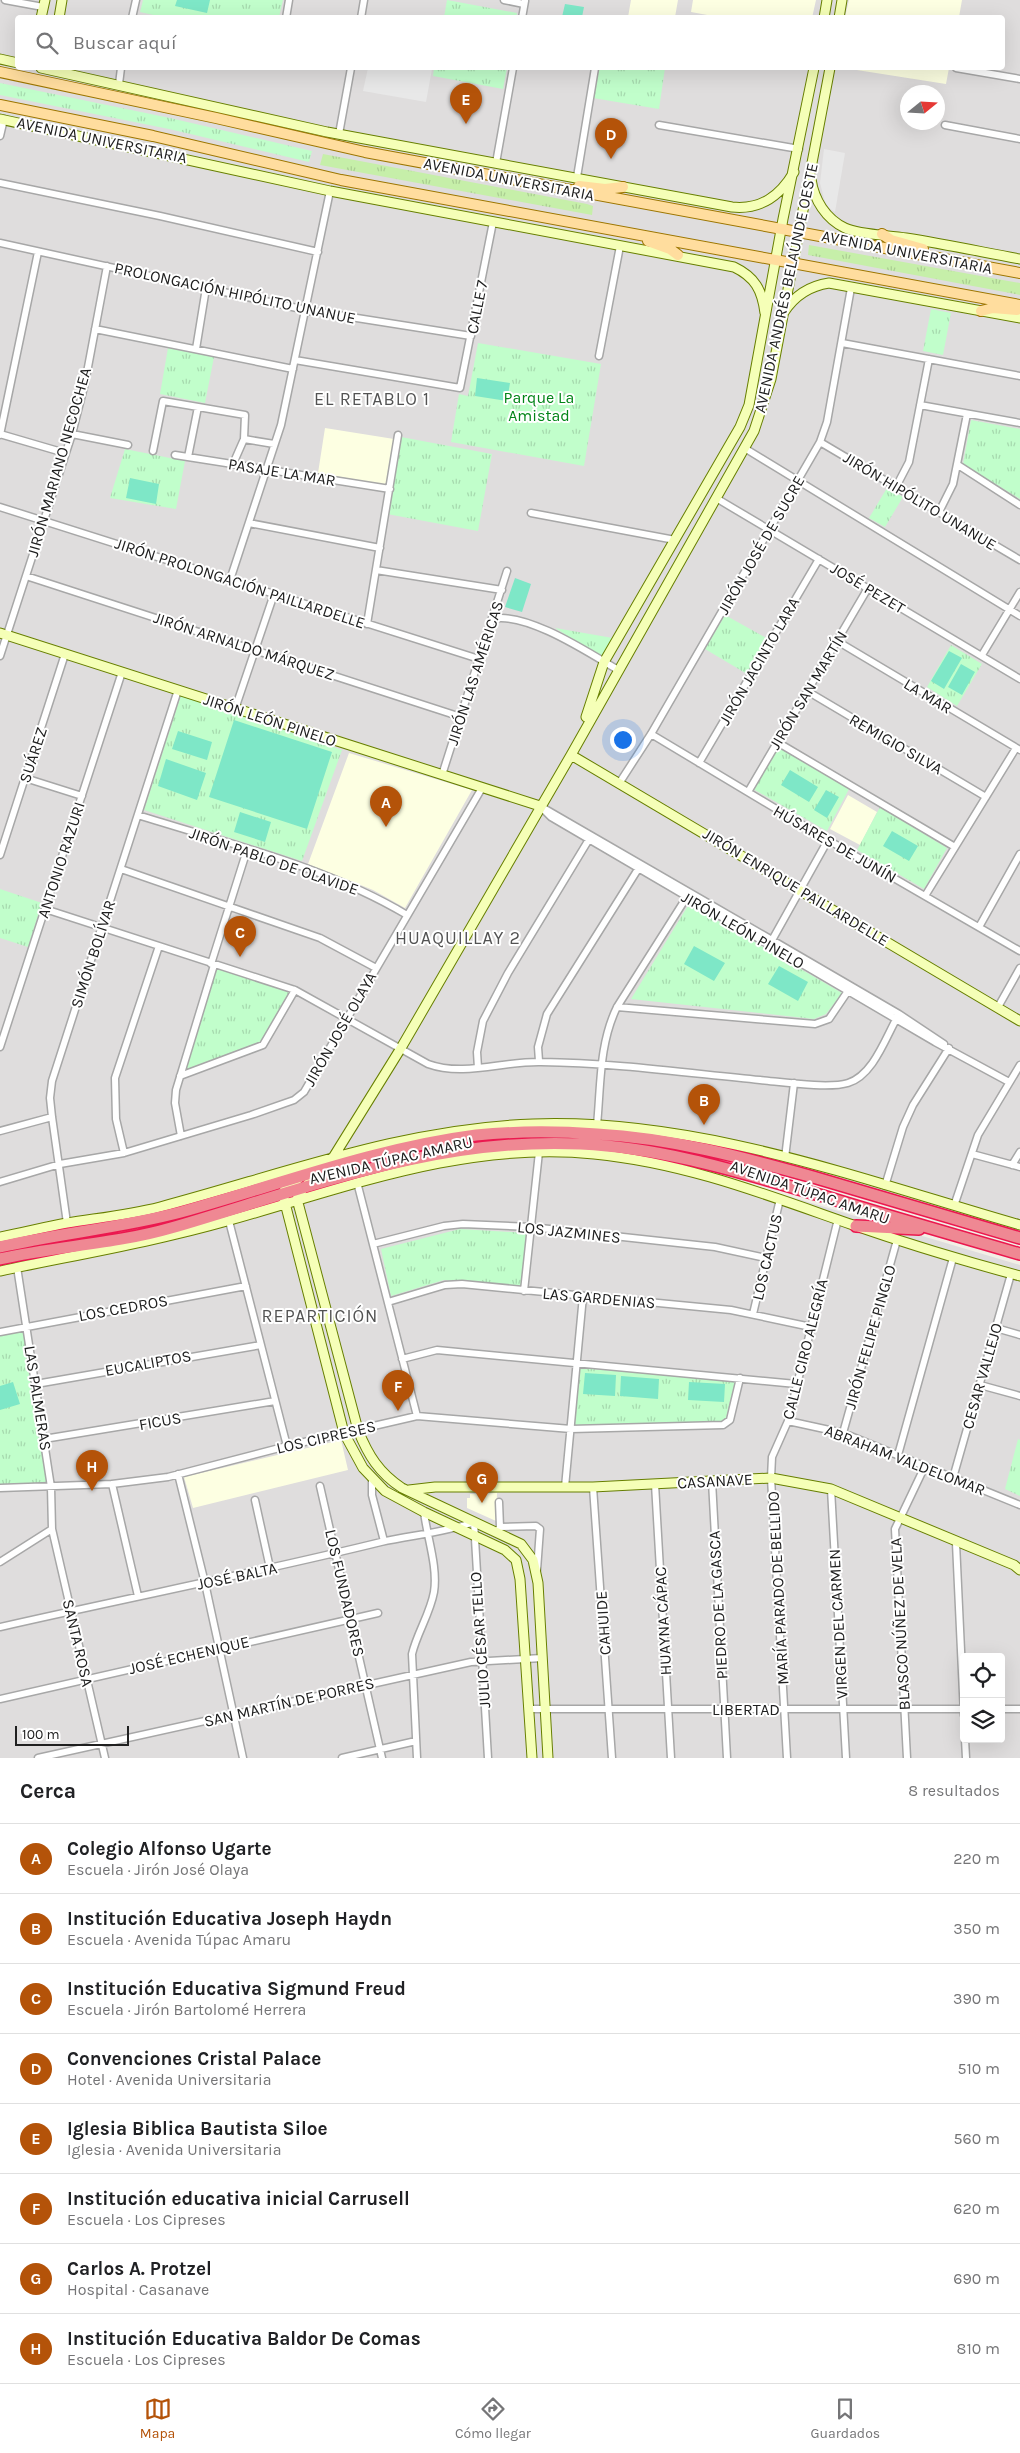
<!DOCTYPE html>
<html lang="es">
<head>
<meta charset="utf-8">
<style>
  :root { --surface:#fff; --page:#f2f2f2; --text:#202124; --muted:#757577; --line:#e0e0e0; --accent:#b45309 }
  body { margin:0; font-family:Karla,sans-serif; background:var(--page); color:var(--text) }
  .controls { position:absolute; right:15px; bottom:15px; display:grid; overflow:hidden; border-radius:5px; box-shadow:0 5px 20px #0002 }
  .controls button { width:45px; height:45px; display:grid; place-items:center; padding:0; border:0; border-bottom:1px solid var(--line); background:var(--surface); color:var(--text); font:25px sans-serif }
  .compass { position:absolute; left:900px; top:85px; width:45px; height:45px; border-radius:50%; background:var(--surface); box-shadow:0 5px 20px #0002; rotate:72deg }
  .scale { position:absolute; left:15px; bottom:12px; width:114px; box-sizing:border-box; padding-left:5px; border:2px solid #202020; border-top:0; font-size:14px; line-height:18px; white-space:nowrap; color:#202020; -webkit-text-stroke:4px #fff; paint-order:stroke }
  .you { position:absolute; left:622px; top:739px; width:18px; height:18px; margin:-12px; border:4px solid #fff; border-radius:50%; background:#1a73e8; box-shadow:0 0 0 8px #1a73e833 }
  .badge { display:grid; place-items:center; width:32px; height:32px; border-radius:50%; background:var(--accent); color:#fff; font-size:16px; font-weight:700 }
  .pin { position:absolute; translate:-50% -41px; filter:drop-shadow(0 1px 2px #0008) }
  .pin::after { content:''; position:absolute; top:26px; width:18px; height:15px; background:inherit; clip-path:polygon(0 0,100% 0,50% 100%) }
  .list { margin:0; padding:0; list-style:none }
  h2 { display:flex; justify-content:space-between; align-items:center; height:65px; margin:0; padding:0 20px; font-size:21px }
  h2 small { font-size:16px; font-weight:400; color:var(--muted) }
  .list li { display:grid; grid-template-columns:32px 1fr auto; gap:15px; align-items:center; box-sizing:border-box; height:70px; padding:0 20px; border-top:1px solid var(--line) }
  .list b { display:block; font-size:19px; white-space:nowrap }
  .list p { margin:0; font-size:16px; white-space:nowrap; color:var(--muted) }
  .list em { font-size:16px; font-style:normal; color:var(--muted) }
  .icon { flex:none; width:28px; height:28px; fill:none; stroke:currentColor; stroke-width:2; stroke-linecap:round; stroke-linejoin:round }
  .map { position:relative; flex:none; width:1020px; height:1758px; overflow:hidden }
  .search { position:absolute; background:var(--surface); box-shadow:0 5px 20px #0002; left:15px; right:15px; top:15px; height:55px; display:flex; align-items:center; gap:12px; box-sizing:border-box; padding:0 18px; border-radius:5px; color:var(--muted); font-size:19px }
  .sheet { height:625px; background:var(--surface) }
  nav { display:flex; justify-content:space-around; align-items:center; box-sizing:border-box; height:70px; border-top:1px solid var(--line); background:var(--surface); font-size:14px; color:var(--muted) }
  nav a { display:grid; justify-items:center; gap:2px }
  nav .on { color:var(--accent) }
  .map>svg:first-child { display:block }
  .residential { fill:#dfdddd; fill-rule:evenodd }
  .education { fill:#fdffe2 }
  .grass { fill:url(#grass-tufts) }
  .park { fill:url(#park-tufts) }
  .pitch { fill:#7ee7c7 }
  .parking { fill:#e8e8e8 }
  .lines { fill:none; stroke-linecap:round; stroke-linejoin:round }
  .street-casing { stroke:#a7a7a7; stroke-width:9 }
  .secondary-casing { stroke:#677f00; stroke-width:11 }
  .primary-casing { stroke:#9d7600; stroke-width:12 }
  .highway-casing { stroke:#eb184f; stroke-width:14 }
  .street { stroke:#fff; stroke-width:6 }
  .secondary { stroke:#f5ffb7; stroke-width:9 }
  .primary { stroke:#ffdd9e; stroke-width:10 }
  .highway { stroke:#ef8893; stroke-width:11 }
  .labels { text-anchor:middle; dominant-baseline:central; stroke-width:4; stroke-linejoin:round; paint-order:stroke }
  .street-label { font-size:16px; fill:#202020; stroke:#fff }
  .park-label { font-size:16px; fill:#038518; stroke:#fff }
  .neighbourhood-label { font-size:18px; letter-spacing:1px; fill:#535353; stroke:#fff }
</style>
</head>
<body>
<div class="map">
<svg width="1020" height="1758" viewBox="0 0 1020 1758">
  <defs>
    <pattern id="grass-tufts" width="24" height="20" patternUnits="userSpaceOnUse" patternTransform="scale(1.25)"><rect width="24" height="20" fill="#c6efa9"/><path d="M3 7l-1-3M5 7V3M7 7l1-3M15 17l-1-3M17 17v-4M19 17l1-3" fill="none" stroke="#aacd91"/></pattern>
    <pattern id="park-tufts" width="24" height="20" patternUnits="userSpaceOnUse" patternTransform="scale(1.25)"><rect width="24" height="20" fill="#c1fecb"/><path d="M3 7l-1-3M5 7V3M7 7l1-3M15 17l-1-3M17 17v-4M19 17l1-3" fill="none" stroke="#a6d9ae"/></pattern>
  </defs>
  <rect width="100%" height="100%" fill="#f2efe6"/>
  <!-- residential -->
  <path class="residential" d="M0,0H1020V1232L754,1153L711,1144L654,1134L502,1127L297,1171L173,1209L137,1218L0,1243ZM18,18H1002V68H18ZM908,92H938V122H908Z
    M487,1151L635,1156L681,1164L1020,1265V1758H0V1267L145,1240L386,1171ZM964,1657H1001V1739H964Z"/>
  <!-- education -->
  <path class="education" d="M631,0H678L675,17H628Z
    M693,0H816L812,18L718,17L691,12Z
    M849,0H962L959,17H845Z
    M844,68H949L946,84Z
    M325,428L394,439L386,485L318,473Z
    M349,753L472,790L405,908L373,890L308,864Z
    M848,795L877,812L860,845L830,829Z
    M341,1440L348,1470L193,1508L184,1477Z
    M497,1493L496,1521L467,1508V1498H470V1494Z"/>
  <!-- grass -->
  <path class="grass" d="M323,154L587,204L593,206L592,215L320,165Z
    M809,245L1020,283V295L808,255Z"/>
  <!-- park -->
  <path class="park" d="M143,0H283L279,17L167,18L140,12Z
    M447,0L517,13L516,17H444Z
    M434,68H507L503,89L433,76Z
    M597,68H665L659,109L593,98Z
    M0,83L170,118L312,151L309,162L169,129L0,95Z
    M931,309L951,313L943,355L923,351Z
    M478,343L601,364L584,466L451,442L459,394L468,396Z
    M168,348L214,357L205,403L160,394Z
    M971,420L1020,429V499L963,464Z
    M401,437L492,454L478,531L387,514Z
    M125,449L185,461L176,509L110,498Z
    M887,488L903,497L885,527L869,518Z
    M725,615L768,639L747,674L705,649Z
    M555,628L613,638L603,658Z
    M951,645L982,664L957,706L927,687Z
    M181,695L342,750L302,861L144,810Z
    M777,748H781L849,789L827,831L753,789Z
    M880,807L947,848L924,889L857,850Z
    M0,889L42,903L28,947L0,938Z
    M689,904L842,993L826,1014L814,1019L631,999Z
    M216,968L289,992L262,1041L184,1070Z
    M460,1229L527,1233L521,1286L444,1280L391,1296L381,1249Z
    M23,1331L47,1483L0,1485V1336Z
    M580,1368L735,1381L726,1418L721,1422L575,1425Z
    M1018,1439L1020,1440V1496L1005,1489Z"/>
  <!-- pitch -->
  <path class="pitch" d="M177,0H210L207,13L175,6Z
    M565,4L584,7L582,17H562Z
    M477,378L510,383L507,401L475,396Z
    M130,478L159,484L156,504L126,498Z
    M515,578L531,584L522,612L505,607Z
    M949,651L962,658L944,689L931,681Z
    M961,664L975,672L962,695L948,687Z
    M234,720L332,752L307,829L209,797Z
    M178,731L212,742L207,760L172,749Z
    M166,759L206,773L197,800L158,786Z
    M790,770L818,787L809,802L781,785Z
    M826,790L839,797L827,818L814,810Z
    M240,812L271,822L265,842L234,832Z
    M892,831L918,846L909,861L883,846Z
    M694,946L725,963L714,981L684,964Z
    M779,966L808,982L798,1001L768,984Z
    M585,1373L616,1375L615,1396L583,1394Z
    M621,1376L659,1379L658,1399L620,1396Z
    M13,1382L20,1404L0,1410V1386Z
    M689,1382L725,1384L724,1402L688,1400Z"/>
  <!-- parking -->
  <path class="parking" d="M368,68L432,69L426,102L363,91Z
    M824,149L845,153L835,212L829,208L825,202L820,183Z"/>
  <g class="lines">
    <!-- street casing -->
    <g class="street-casing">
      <path id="street" d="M5,0L43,7
        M504,0L524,4
        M132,18L136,0
        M286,18L289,0
        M361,18L364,0
        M522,18L525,1
        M956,68L1020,79
        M119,84L121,68
        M659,125L799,149
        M945,125L1020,139
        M339,134L351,68
        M0,136L4,119
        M496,163L513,68
        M577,177L595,68
        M0,183L160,216L318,252
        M0,243L306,310L471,336
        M95,329L293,369
        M842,343L1020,376
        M196,349L206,288
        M599,356L620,246
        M295,360L460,388L493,222
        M920,405L1020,423
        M0,434L65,453
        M72,434L128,445
        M0,435L38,252
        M820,442L1020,560
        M746,449L1020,616
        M153,451L163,401L245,415L244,439
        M175,455L390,489
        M188,457L198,407
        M233,464L244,439L274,444
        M958,465L1020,505
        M896,487L909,462L929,359
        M716,498L1020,679
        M0,507L479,659
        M939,512L953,484L967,414
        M531,513L675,540
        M249,523L380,548
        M376,570L502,590
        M26,576L461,717
        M230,580L281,425L330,191
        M492,619C526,611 589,653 618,670
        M367,624L398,435
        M837,641L1020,750
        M982,655L1020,592
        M0,656L72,434L85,383L107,266
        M807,691L986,797
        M235,709L274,594
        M651,734L828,840L1020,951
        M777,742L955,847
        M699,763L819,559
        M442,775L507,571
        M25,778L82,796
        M620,782L651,734L820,442L827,422L851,288
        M748,792L868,588
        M540,806L551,817L935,1042L1009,1082
        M540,806L772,940L899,1014L944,1044
        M138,815C229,844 325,866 407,915
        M0,855L65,654
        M121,869L320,938L376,968
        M925,896L1016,748
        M45,909L295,990L428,1064C464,1077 503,1061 541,1062C614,1063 687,1073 760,1080C782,1082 828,1089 848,1083C874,1075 886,1036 899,1014
        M979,927L1020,854
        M771,942L828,840
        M211,964L247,850
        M617,1007L815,1024L829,1019L850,988
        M998,1007L1020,968
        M0,1047L122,672
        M539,1061L538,1047L547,1014L640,866
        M478,1068L477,1052L483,1021L508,973L591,836
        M180,1076L263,1045L295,990
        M597,1125C601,1084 599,1044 617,1007L688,895
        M0,1131L52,1117
        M181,1136L175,1103L176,1090L214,965
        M124,1153L116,1119L115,1078L159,946
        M972,1154L1020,1167
        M785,1158L794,1083
        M1012,1165L1020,1152
        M0,1182L60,1164L124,1153L251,1115L294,1100L304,1092L482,788
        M357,1182L417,1416
        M885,1186L903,1127L913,1105L949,1048
        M954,1206L978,1135L1020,1065
        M229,1221L287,1446
        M67,1223L52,1117L50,1098L52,1081L178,690
        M373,1244L444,1226L463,1224L531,1227L715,1247L766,1258
        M17,1267L51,1487L52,1529L105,1758
        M524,1291L539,1152
        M388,1302L445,1285L462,1284L731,1310L811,1327
        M753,1314L780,1199
        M996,1328L1020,1335
        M0,1332L246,1286
        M402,1359L437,1350L796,1384
        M36,1384L261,1345
        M980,1385L1020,1396
        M788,1421L843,1433L1020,1505
        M843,1433L897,1240
        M44,1439L275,1401
        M898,1455L953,1258
        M178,1474L205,1583L243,1758
        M953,1478L1011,1274
        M372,1479V1495L384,1541
        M712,1481L727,1758
        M112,1484L138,1596
        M655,1484L671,1758
        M320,1486L382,1758
        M565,1487L583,1296
        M593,1487L612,1758
        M0,1488L112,1484L168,1477L287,1446L417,1416L571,1429L723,1425L730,1420L740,1378
        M831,1489L846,1758
        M255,1500L270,1568
        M499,1502L500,1527
        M497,1532L500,1527L536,1526L540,1529L537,1570
        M956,1543L964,1715
        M0,1562L52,1529
        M0,1627C127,1598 255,1573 381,1542C412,1535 444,1533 474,1522L488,1758
        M0,1699L378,1613
        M529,1709H964
        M1001,1709H1020
        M965,1739L966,1758
        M38,1758L471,1662L542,1658
        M342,1758L416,1741
        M417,1758L412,1654C417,1633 430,1614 434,1592C438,1567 427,1537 424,1512
        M787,1758L771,1478L772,1457L788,1421L838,1219
        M907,1758L895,1529L925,1466"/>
    </g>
    <!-- secondary casing -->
    <g class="secondary-casing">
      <path id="secondary" d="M41,18L45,0
        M59,18L62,0
        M824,18L827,0
        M839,18L842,0
        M0,59L18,63
        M41,68L327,132L732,207C761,210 780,196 794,172
        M0,119L330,191L734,267C755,277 762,290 765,313
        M811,179C814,200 826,219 845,228C860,235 889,235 906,238C944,244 982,252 1020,259
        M784,312C795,295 809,286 829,283L1020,318
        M0,633L540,806
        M586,717L604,662L740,427L749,405L783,219L814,68
        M571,755L1020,1021
        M299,1178L284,1191V1199L344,1433L363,1468L385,1491L424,1512L505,1550L516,1560L520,1579L532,1758
        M297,1199L302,1190L334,1156L401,1048L571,755L754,431L771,379L830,68
        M297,1199L358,1430C368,1455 379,1473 402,1488L521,1544L533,1560L538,1583L548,1758
        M0,1237C22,1233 44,1227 67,1223C98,1218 129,1215 160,1207C284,1174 404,1128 533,1124C699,1118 863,1180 1020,1225
        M0,1271C76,1255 153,1242 227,1221C348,1187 466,1141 594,1154C686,1163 767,1195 853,1225C908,1244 964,1261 1020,1276
        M409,1490L435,1487H593L771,1478L831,1489L1014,1565L1020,1570"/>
    </g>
    <!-- primary casing -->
    <g class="primary-casing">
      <path id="primary" d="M0,72L216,118L365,152L1020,273
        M0,105L153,136L341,180L1020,305
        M579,186L605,189L623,187
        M882,234L891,240L923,249
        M648,241L670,249L678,255
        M981,311L993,308L1017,310"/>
    </g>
    <!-- highway casing -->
    <g class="highway-casing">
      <path id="highway" d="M856,1226L919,1229
        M0,1247C60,1233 121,1228 181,1212C278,1185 375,1148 476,1135C516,1131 557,1131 597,1134C671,1138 741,1157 813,1177C882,1197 951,1218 1020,1238
        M0,1259C56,1246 116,1244 171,1228C308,1188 435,1137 581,1144C665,1148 743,1173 823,1196C888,1216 954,1235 1020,1254"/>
    </g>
    <!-- street -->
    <use href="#street" class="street"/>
    <!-- secondary -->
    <use href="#secondary" class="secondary"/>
    <!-- primary -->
    <use href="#primary" class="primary"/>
    <!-- highway -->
    <use href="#highway" class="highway"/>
  </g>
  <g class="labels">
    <!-- street labels -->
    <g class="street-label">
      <text transform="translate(102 140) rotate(12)">AVENIDA UNIVERSITARIA</text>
      <text transform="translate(509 179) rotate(11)">AVENIDA UNIVERSITARIA</text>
      <text transform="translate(907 252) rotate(11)">AVENIDA UNIVERSITARIA</text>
      <text transform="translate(786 288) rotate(-78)">AVENIDA ANDRÉS BELAÚNDE OESTE</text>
      <text transform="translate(235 293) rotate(12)">PROLONGACIÓN HIPÓLITO UNANUE</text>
      <text transform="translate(477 307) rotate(-79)">CALLE 7</text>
      <text transform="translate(59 462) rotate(-74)">JIRÓN MARIANO NECOCHEA</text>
      <text transform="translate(282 472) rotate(9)">PASAJE LA MAR</text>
      <text transform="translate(920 501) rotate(31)">JIRÓN HIPÓLITO UNANUE</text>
      <text transform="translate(761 545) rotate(-60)">JIRÓN JOSÉ DE SUCRE</text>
      <text transform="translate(240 583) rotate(18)">JIRÓN PROLONGACIÓN PAILLARDELLE</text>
      <text transform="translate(868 588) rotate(31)">JOSÉ PEZET</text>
      <text transform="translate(244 646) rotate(18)">JIRÓN ARNALDO MÁRQUEZ</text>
      <text transform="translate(759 661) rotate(-60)">JIRÓN JACINTO LARA</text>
      <text transform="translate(475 673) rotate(-72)">JIRÓN LAS AMÉRICAS</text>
      <text transform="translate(808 690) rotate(-59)">JIRÓN SAN MARTÍN</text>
      <text transform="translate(928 696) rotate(31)">LA MAR</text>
      <text transform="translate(270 720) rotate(18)">JIRÓN LEÓN PINELO</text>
      <text transform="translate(896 744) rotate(30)">REMIGIO SILVA</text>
      <text transform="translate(33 755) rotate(-72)">SUÁREZ</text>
      <text transform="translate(835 844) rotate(30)">HÚSARES DE JUNÍN</text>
      <text transform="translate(61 860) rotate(-72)">ANTONIO RAZURI</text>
      <text transform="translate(274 861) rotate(19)">JIRÓN PABLO DE OLAVIDE</text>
      <text transform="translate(796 887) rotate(31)">JIRÓN ENRIQUE PAILLARDELLE</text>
      <text transform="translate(743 930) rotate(30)">JIRÓN LEÓN PINELO</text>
      <text transform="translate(93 954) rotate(-72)">SIMÓN BOLÍVAR</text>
      <text transform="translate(340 1029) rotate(-60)">JIRÓN JOSÉ OLAYA</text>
      <text transform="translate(391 1160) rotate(-13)">AVENIDA TÚPAC AMARU</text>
      <text transform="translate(810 1192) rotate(19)">AVENIDA TÚPAC AMARU</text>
      <text transform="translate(569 1232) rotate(6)">LOS JAZMINES</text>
      <text transform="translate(767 1257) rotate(-77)">LOS CACTUS</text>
      <text transform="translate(599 1298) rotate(5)">LAS GARDENIAS</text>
      <text transform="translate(123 1308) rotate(-10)">LOS CEDROS</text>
      <text transform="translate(870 1337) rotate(-74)">JIRÓN FELIPE PINGLO</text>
      <text transform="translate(805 1349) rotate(-76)">CALLE CIRO ALEGRÍA</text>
      <text transform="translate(148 1363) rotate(-10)">EUCALIPTOS</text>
      <text transform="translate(982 1376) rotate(-74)">CESAR VALLEJO</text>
      <text transform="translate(38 1398) rotate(81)">LAS PALMERAS</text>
      <text transform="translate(160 1421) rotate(-10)">FICUS</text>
      <text transform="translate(326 1437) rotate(-13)">LOS CIPRESES</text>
      <text transform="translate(905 1460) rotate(21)">ABRAHAM VALDELOMAR</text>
      <text transform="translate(715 1481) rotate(-3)">CASANAVE</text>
      <text transform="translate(237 1576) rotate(-12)">JOSÉ BALTA</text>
      <text transform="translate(778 1588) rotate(-93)">MARÍA PARADO DE BELLIDO</text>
      <text transform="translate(345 1593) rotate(77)">LOS FUNDADORES</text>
      <text transform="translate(718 1605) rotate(-93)">PIEDRO DE LA GASCA</text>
      <text transform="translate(663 1621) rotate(-93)">HUAYNA CÁPAC</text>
      <text transform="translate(603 1623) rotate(-94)">CAHUIDE</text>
      <text transform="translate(838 1624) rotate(-93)">VIRGEN DEL CARMEN</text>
      <text transform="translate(900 1624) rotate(-93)">BLASCO NÚÑEZ DE VELA</text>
      <text transform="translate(480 1640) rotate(-94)">JULIO CÉSAR TELLO</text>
      <text transform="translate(78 1643) rotate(77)">SANTA ROSA</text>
      <text transform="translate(189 1655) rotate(-13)">JOSÉ ECHENIQUE</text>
      <text transform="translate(289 1702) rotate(-13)">SAN MARTÍN DE PORRES</text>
      <text x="746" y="1709">LIBERTAD</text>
    </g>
    <!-- park labels -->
    <g class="park-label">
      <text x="539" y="397">Parque La<tspan x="539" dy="18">Amistad</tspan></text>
    </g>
    <!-- neighbourhood labels -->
    <g class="neighbourhood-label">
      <text x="372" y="399">EL RETABLO 1</text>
      <text x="458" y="938">HUAQUILLAY 2</text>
      <text x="320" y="1316">REPARTICIÓN</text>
    </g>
  </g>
</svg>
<div class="controls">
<button><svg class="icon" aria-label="locate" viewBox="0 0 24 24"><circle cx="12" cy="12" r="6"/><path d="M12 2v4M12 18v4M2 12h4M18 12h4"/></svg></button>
<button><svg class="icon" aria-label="layers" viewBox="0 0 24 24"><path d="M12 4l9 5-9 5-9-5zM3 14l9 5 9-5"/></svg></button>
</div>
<svg class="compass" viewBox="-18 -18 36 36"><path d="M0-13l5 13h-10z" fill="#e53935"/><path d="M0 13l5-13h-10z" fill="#757577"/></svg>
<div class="scale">100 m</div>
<div class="you"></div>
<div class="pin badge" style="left:386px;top:827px">A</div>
<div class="pin badge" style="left:704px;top:1125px">B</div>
<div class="pin badge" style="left:240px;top:957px">C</div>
<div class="pin badge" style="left:611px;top:159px">D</div>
<div class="pin badge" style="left:466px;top:124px">E</div>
<div class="pin badge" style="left:398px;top:1411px">F</div>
<div class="pin badge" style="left:482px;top:1503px">G</div>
<div class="pin badge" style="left:92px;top:1491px">H</div>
<div class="search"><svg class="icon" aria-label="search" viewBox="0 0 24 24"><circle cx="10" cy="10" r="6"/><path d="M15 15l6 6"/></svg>Buscar aquí</div>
</div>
<section class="sheet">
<h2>Cerca<small>8 resultados</small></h2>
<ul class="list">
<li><span class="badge">A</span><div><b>Colegio Alfonso Ugarte</b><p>Escuela · Jirón José Olaya</p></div><em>220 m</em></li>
<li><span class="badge">B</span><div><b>Institución Educativa Joseph Haydn</b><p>Escuela · Avenida Túpac Amaru</p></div><em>350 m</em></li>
<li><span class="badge">C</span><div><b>Institución Educativa Sigmund Freud</b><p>Escuela · Jirón Bartolomé Herrera</p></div><em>390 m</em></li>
<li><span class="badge">D</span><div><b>Convenciones Cristal Palace</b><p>Hotel · Avenida Universitaria</p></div><em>510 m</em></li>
<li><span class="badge">E</span><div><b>Iglesia Biblica Bautista Siloe</b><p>Iglesia · Avenida Universitaria</p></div><em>560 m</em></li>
<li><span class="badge">F</span><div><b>Institución educativa inicial Carrusell</b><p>Escuela · Los Cipreses</p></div><em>620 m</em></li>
<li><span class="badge">G</span><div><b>Carlos A. Protzel</b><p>Hospital · Casanave</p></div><em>690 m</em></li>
<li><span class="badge">H</span><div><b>Institución Educativa Baldor De Comas</b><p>Escuela · Los Cipreses</p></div><em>810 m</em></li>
</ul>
</section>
<nav>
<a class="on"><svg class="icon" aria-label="map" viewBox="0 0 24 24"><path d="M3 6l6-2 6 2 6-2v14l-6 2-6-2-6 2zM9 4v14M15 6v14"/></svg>Mapa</a>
<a><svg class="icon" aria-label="directions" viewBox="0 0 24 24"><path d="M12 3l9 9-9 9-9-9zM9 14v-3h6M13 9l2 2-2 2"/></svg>Cómo llegar</a>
<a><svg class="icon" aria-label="saved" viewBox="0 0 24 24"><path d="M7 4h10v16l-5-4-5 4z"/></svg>Guardados</a>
</nav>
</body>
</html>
